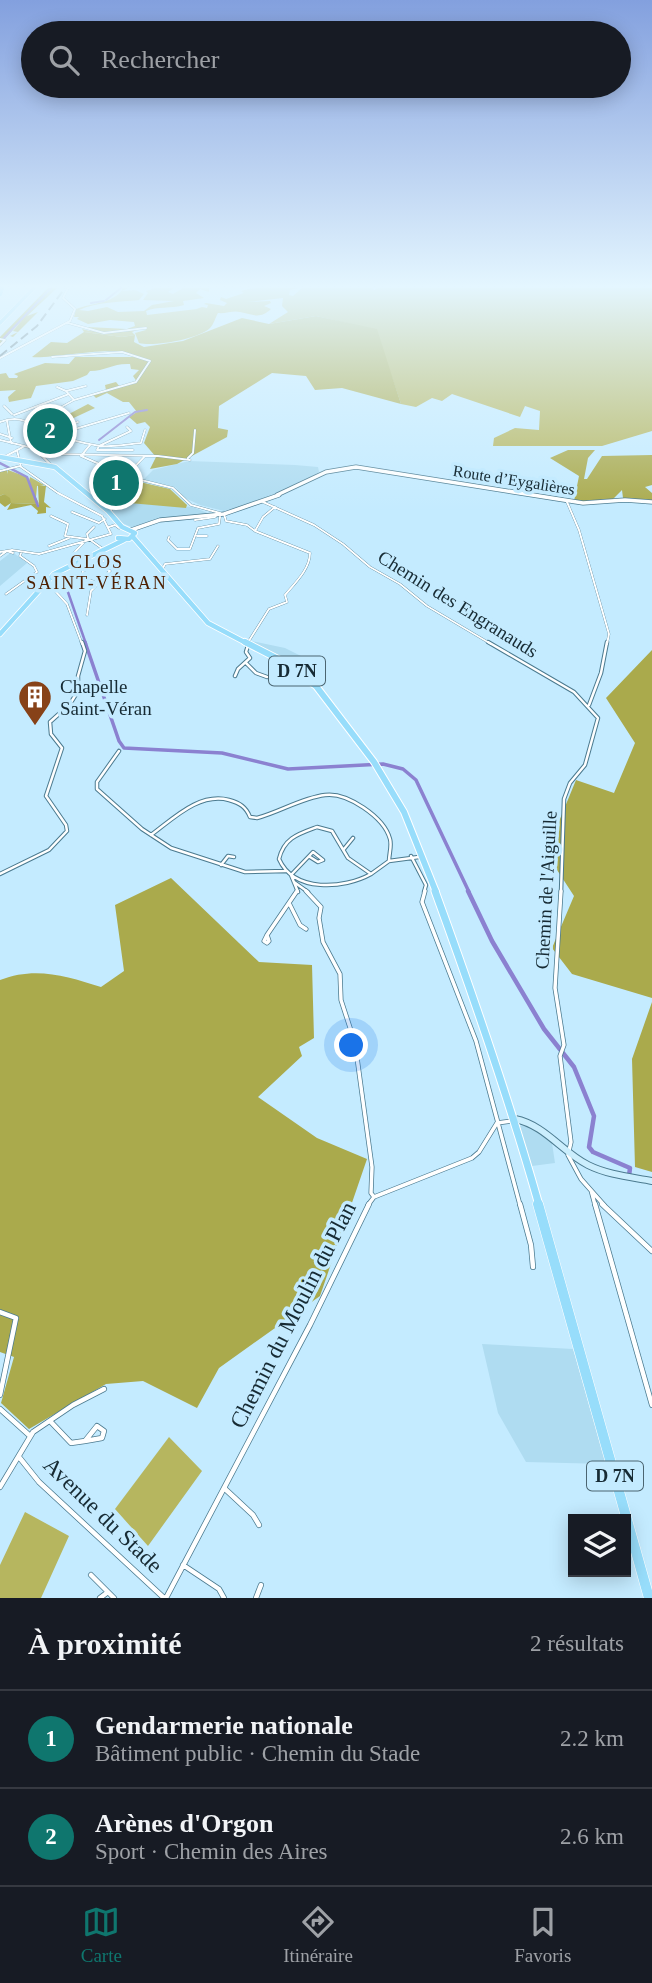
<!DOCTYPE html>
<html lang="fr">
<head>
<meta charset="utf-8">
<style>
  :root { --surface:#171b24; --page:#20242c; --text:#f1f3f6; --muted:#9ea1a6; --line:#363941; --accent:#0f766e }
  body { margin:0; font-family:"Times New Roman",serif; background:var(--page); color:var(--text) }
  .controls { position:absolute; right:21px; bottom:21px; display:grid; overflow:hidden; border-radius:0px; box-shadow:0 4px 18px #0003 }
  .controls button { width:63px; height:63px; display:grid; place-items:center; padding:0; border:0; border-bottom:2px solid var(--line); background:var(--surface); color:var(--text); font:35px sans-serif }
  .you { position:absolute; left:352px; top:1046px; width:24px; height:24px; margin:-18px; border:5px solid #fff; border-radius:50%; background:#1a73e8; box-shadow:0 0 0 10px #1a73e833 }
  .badge { display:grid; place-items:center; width:46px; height:46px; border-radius:50%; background:var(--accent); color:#fff; font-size:23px; font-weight:700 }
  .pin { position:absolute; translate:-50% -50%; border:4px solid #fff; box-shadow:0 2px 7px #0006 }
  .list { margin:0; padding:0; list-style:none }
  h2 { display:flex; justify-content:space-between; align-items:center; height:91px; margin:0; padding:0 28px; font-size:30px }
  h2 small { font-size:23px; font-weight:400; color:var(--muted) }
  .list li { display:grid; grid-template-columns:46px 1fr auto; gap:21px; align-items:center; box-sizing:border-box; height:98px; padding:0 28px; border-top:2px solid var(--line) }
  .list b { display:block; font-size:26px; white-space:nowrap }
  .list p { margin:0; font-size:23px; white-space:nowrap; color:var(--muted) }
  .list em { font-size:23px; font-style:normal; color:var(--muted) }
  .icon { flex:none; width:38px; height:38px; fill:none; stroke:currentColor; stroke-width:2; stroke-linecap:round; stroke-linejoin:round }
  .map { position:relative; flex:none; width:652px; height:1598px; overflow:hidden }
  .search { position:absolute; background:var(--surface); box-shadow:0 4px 18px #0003; left:21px; right:21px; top:21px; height:77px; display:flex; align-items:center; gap:18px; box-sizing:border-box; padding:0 24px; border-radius:38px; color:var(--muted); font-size:26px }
  .sheet { height:287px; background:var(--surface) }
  nav { display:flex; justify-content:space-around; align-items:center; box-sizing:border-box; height:98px; border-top:2px solid var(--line); background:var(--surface); font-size:19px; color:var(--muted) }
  nav a { display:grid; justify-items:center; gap:4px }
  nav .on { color:var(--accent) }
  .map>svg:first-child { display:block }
  .built { fill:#afdcf1 }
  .green { fill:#b6b65f }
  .forest { fill:#aaaa4c }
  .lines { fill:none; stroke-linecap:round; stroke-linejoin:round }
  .stream { stroke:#8b81d0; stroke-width:2 }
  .canal-far2 { stroke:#8b81d0; stroke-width:2.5 }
  .canal-far1 { stroke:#8b81d0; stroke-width:3.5 }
  .canal { stroke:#8b81d0; stroke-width:4.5 }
  .minor-far3-casing { stroke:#4b7a8f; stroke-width:2.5 }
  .minor-far2-casing { stroke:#4b7a8f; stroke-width:4.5 }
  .minor-far1-casing { stroke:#4b7a8f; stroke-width:5 }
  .minor-casing { stroke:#4b7a8f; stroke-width:6 }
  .tertiary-casing { stroke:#4b7a8f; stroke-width:5 }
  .secondary-casing { stroke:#4b7a8f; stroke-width:8 }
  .primary-far4-casing { stroke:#fff; stroke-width:4.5 }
  .primary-far3-casing { stroke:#fff; stroke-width:6 }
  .primary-far2-casing { stroke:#fff; stroke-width:8 }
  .primary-far1-casing { stroke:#fff; stroke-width:9 }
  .primary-casing { stroke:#fff; stroke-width:11 }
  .motorway-casing { stroke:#fff; stroke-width:5 }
  .minor-far3 { stroke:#fff; stroke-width:2 }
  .minor-far2 { stroke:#fff; stroke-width:2.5 }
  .minor-far1 { stroke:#fff; stroke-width:3.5 }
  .minor { stroke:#fff; stroke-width:4.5 }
  .tertiary { stroke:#fff; stroke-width:3.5 }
  .secondary { stroke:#cbeefd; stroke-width:6 }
  .primary-far4 { stroke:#97ddfb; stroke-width:3.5 }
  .primary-far3 { stroke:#97ddfb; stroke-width:4.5 }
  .primary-far2 { stroke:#97ddfb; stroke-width:6 }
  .primary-far1 { stroke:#97ddfb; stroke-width:7 }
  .primary { stroke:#97ddfb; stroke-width:10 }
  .motorway { stroke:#51c7f8; stroke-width:4.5 }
  .rail { stroke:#597481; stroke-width:2; stroke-dasharray:9 4.5; stroke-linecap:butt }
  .labels { text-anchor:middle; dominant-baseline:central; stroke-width:7; stroke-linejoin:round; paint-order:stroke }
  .far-street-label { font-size:16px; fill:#172b34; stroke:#c4ebff }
  .far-neighbourhood-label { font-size:18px; letter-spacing:2px; fill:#4e2002; stroke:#c4ebff }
  .shield { fill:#c4ebff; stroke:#4b6571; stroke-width:2 }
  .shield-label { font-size:18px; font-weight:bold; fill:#172b34 }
  .street-label { font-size:19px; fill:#172b34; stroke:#c4ebff }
  .poi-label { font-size:19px; fill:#172b34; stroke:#c4ebff; text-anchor:start }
  .near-street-label { font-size:23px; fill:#172b34; stroke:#c4ebff }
</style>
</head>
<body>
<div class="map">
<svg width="652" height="1598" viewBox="0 0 652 1598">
  <rect width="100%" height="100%" fill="#c4ebff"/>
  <!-- built -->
  <path class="built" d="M189,461L295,465L318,467L319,472L290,490L224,511L200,505L185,498L175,487L143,480L153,470Z
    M118,502L193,507L210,514L166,518L131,527L120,522L112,513Z
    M9,554H15L27,563L0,586V561Z
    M251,641L285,648L301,656L313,676L311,679L295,666L249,643Z
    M527,1125L552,1143L555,1163L532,1166L519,1126Z
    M482,1344L573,1349L606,1464L526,1462L498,1413Z"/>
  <!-- green -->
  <path class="green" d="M123,288H128L122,291L135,290L144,294L139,300C119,302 97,302 79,310L88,311L107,307L118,312L144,311L152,305L174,301L143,300L148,293L146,291L155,288H173L168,292L173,294L183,288H221H209V292L200,289L196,293L204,298L183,301L184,305C171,309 157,306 146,311L147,315L197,309L191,311L202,307L207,308L208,305L204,304L206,303L224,306L227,303L220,300L221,297L226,299L244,293L241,291C254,286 281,288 297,288L290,290L289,295L293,296L302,288H372L374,290L379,288H652V431L602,446H493L494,438L515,428L539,430L540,411L525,406L520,417L452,394L442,401L432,398L416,407L401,404L376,330L316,316L269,324L288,312L282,306L283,298L246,302L270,301L271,303L264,306L271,309C259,320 253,314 240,312C234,310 225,314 218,313C215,318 214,324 210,328C199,339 153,347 139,343L135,333L146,330L144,327L132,332L135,335L122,337L84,332L82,329L90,331L88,327L127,329L135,326L134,322L110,320L88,324L77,319L79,317H74L76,309C92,303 116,303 123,288Z
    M7,470V474L8,470L27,477L29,481L30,477L44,485L37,486L36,497L40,506L36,500V504L10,503L4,494L0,496V471Z
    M127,479L170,489L187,505L186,508L118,502Z
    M169,1437L202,1471L148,1546L115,1509Z
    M25,1512L69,1536L41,1598H0V1565Z"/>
  <!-- forest -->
  <path class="forest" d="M48,288H57L27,316L38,312L13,337L10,336L18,332L13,331L23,319L0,344V337Z
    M316,316L377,329L401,404L342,388L315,390L306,376L272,373L219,406L218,428L228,430L227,437L177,464L150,469L156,457L144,443L150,427L145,422L137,424L129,417L137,412L129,402H123L107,393L96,398L92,394L106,390L105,385L116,382L120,387L137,382L133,376L139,370L131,369L130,364C113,363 106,371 90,371L87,375L73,381L36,386L31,398L9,402L8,397L16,390L0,391V374L6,373L9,378H17L18,376L14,374L45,363L69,364L75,357H136C117,343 56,359 32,357L51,342L67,343L84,332L122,337L135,335L134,342L144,347L183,341L242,318L269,324Z
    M88,404L95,408L65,422L63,426L71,430L49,435L56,430L52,426L43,427L44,434L34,424L50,415H67Z
    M568,450H595L588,458L584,479H587L602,456L652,455V485L645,487L652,493V501L623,498L622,490L612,500L593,503L574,501L579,476L550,458Z
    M38,485L46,486L44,502L51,508L46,507V513L37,514L38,511L31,505L7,510L11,503L5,507L0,503V496L4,494L10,498L11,503L36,504L39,507Z
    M652,650V998L572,974L552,948L574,896L546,853L576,780L614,793L635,743L606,698Z
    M171,878L259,962L312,965L314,1038L299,1047L302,1056L258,1097L317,1138L367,1159L320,1296L219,1368L197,1408L143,1381L106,1384L29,1429L1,1403L14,1357L0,1352V980C35,966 67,976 101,987L124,971L115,905Z
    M652,1002V1172L635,1167L632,1059Z"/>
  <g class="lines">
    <!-- stream -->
    <path class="stream" d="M106,300L121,288
      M91,303L104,301
      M3,339L51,288
      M99,440L135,412L147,410"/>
    <!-- canal-far2 -->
    <path class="canal-far2" d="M0,463L27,477L38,506
      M61,572L86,644"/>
    <!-- canal-far1 -->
    <path class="canal-far1" d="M85,642L119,741L124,748L222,753L288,769L383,764L403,769L416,780L469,892"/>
    <!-- canal -->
    <path class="canal" d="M468,891L492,941L544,1029L574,1067L594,1116L589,1147L593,1152L630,1168L629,1176"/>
    <!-- minor-far3 casing -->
    <g class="minor-far3-casing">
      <path id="minor-far3" d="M68,323L104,333L146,328
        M0,339L5,340L0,345
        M0,358L70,321L75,309L63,298L68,288
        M57,387L66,391L74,400
        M66,391L86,386
        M4,406L12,414
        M14,415L69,394
        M7,421L11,443
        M0,422C20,414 29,422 44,435
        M33,423L74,400L136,382L150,361L122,352L52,357
        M67,426L78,422
        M0,434L12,438
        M55,435L129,413
        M0,440L57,454L158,456L190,460
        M99,446L131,431L127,427
        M99,446L97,450H133
        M39,451L42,446L32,440C56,431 78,444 102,446C115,447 128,444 141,443L145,430
        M38,452L52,466
        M81,456L129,477L173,488L191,505L220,513
        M81,456L90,445
        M4,457L23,447
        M188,458L193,453L195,430
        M0,471L20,466
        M126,476L145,456
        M263,502L314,525L343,544L370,567L400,584L427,606L491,644
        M567,502L579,530L609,634L607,644
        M72,512L99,523L105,519
        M110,513L126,476
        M224,514L226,521L247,525L255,531
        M51,516L68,524L65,536L87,539
        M195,520L215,517L217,514
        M109,527L115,525L119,528
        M197,536H207
        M169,537L168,540L177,549H190L198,528L219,524L220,517
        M88,538L87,534L94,527
        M89,539L103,549
        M49,546L69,538
        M0,552L12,550L39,554L111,534L102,516L58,493L21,467L17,450
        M0,556L7,551L13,553
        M72,564L73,554L87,539
        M96,565L83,571L82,577L104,586
        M162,570L165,564L210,559L218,546
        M47,582L67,604L82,644
        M6,594L37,572L34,566L20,556L21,553
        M87,615L91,591L110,571L96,565L111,557L100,551
        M247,644L269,609L287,602L285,595C295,583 310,569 310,553L255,531L263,517L275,507"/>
    </g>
    <!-- minor-far2 casing -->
    <g class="minor-far2-casing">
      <path id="minor-far2" d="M488,642L574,692L598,718L585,765L570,783L564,799L561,892
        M246,663L256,673L267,677
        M235,676L238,669L250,658L246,652L249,642
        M589,705L601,673L607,642
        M119,751L97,782V789L142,829L171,848L245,872L286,871
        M317,827L332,831L348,858L371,874C344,889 294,893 279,859C284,838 298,834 317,827Z
        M151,835C173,819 199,792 229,800C240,803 246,807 250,817L257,818C280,812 301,798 325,795C347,792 384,817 390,839C392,846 389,854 389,861
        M344,849L353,838
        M411,856L426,885L424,892
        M221,865L228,856L234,857
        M0,874L49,850L67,831L66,825L46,796L62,748L51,734L50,722L70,704L78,691V676L85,651L82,642
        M371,874L389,861L419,857
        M291,875L313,852L323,860L318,862L310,857
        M291,875L298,892
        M294,882L308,892"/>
    </g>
    <!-- minor-far1 casing -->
    <g class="minor-far1-casing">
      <path id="minor-far1" d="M306,891L321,907L319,918L323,942L340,974L341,1000L355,1043L372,1167L371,1193L374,1197
        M425,891L422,902L476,1041L520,1205
        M561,891L555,988L564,1045L560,1056L571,1142L568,1155L581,1179L604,1205
        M289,903L300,925L306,929
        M267,935L269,941L267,943L264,941Z
        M267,935L297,891
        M591,1190L595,1205
        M368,1205L374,1197L472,1158L479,1152L497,1123L512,1121"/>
    </g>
    <!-- minor casing -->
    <g class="minor-casing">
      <path id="minor" d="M520,1204L531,1245L533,1267
        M595,1204L652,1405
        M602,1204L652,1251
        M0,1312L16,1318L0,1395
        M0,1409L29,1435
        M50,1421L71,1443L85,1441
        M97,1426L104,1431L102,1438L85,1441Z
        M19,1457L39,1482L164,1598
        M0,1487L33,1432L73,1405L104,1389
        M224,1488L253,1515L259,1525
        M183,1565L219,1589L224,1598
        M91,1575L108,1592
        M100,1598L108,1592L114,1598
        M166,1598L310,1325L369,1204
        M256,1598L261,1585"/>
    </g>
    <!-- tertiary casing -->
    <g class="tertiary-casing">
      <path id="tertiary" d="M277,495L326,472L356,467L583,503L625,500L652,502
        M131,530L160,520L224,514L279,495"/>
    </g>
    <!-- secondary casing -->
    <g class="secondary-casing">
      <path id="secondary" d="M515,1119C545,1125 562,1152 588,1165C608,1175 631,1177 652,1181"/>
    </g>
    <!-- primary-far4 casing -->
    <g class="primary-far4-casing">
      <path id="primary-far4" d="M0,323L34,288"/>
    </g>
    <!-- primary-far3 casing -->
    <g class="primary-far3-casing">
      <path id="primary-far3" d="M0,457L55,467L108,511L122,527L135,533L129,539L118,538
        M133,537L208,623L248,644
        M0,634L54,574L124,540"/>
    </g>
    <!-- primary-far2 casing -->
    <g class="primary-far2-casing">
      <path id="primary-far2" d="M245,642L282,661L316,686L374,762L404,812L436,892"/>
    </g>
    <!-- primary-far1 casing -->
    <g class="primary-far1-casing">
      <path id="primary-far1" d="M435,891C473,995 509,1099 539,1205"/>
    </g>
    <!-- primary casing -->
    <g class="primary-casing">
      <path id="primary" d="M538,1204L649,1598"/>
    </g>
    <!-- motorway casing -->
    <g class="motorway-casing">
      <path id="motorway" d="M0,294L2,288"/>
    </g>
    <!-- minor-far3 -->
    <use href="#minor-far3" class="minor-far3"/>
    <!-- minor-far2 -->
    <use href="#minor-far2" class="minor-far2"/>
    <!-- minor-far1 -->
    <use href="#minor-far1" class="minor-far1"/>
    <!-- minor -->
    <use href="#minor" class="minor"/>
    <!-- tertiary -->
    <use href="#tertiary" class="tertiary"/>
    <!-- secondary -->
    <use href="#secondary" class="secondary"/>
    <!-- primary-far4 -->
    <use href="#primary-far4" class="primary-far4"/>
    <!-- primary-far3 -->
    <use href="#primary-far3" class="primary-far3"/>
    <!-- primary-far2 -->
    <use href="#primary-far2" class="primary-far2"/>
    <!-- primary-far1 -->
    <use href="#primary-far1" class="primary-far1"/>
    <!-- primary -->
    <use href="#primary" class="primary"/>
    <!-- motorway -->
    <use href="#motorway" class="motorway"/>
    <!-- rail -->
    <path class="rail" d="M0,356L37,326L65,288"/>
  </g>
  <!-- sky -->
  <linearGradient id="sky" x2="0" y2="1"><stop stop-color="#83a0de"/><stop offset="0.56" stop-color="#e4f6ff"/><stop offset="1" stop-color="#e4f6ff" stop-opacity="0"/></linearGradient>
  <rect width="652" height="511" fill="url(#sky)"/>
  <!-- icons -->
  <defs>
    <g id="building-pin" transform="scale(1.75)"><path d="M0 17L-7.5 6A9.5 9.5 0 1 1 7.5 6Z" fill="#874218" stroke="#c4ebff"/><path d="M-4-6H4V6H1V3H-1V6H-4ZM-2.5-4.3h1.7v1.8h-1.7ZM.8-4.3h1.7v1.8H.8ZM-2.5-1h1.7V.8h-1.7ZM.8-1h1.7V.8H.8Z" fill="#fff"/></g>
  </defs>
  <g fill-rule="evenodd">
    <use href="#building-pin" x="35" y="697"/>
  </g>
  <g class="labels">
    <!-- far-street labels -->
    <g class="far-street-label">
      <text transform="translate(514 480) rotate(9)">Route d’Eygalières</text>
    </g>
    <!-- far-neighbourhood labels -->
    <g class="far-neighbourhood-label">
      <text x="97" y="562">CLOS<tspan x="97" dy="21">SAINT-VÉRAN</tspan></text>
    </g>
    <!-- shield labels -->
    <g class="shield">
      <rect x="269" y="656.5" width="56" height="29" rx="5"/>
      <rect x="587" y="1461.5" width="56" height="29" rx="5"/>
    </g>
    <g class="shield-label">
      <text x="297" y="671">D 7N</text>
      <text x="615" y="1476">D 7N</text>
    </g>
    <!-- street labels -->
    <g class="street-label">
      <text transform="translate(458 604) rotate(32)">Chemin des Engranauds</text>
      <text transform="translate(546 890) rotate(-87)">Chemin de l'Aiguille</text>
    </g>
    <!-- poi labels -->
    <g class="poi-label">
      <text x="60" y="686">Chapelle<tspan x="60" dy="22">Saint-Véran</tspan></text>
    </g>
    <!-- near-street labels -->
    <g class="near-street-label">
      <text transform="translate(293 1315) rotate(-63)">Chemin du Moulin du Plan</text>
      <text transform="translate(103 1515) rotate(44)">Avenue du Stade</text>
    </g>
  </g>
</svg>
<div class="controls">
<button><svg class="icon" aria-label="layers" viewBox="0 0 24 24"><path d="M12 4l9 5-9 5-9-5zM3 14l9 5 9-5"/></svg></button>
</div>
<div class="you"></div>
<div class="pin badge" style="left:116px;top:483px">1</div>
<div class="pin badge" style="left:50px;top:431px">2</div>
<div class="search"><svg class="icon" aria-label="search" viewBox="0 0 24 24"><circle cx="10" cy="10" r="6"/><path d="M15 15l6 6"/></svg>Rechercher</div>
</div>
<section class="sheet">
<h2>À proximité<small>2 résultats</small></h2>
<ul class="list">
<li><span class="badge">1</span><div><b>Gendarmerie nationale</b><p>Bâtiment public · Chemin du Stade</p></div><em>2.2 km</em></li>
<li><span class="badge">2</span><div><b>Arènes d'Orgon</b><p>Sport · Chemin des Aires</p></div><em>2.6 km</em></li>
</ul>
</section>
<nav>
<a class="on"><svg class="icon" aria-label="map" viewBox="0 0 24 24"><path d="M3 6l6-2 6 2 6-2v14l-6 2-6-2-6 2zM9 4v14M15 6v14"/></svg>Carte</a>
<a><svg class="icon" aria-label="directions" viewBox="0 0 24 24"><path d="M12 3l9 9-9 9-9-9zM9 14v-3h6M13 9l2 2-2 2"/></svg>Itinéraire</a>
<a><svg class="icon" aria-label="saved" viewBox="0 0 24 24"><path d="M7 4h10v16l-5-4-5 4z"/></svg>Favoris</a>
</nav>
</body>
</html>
